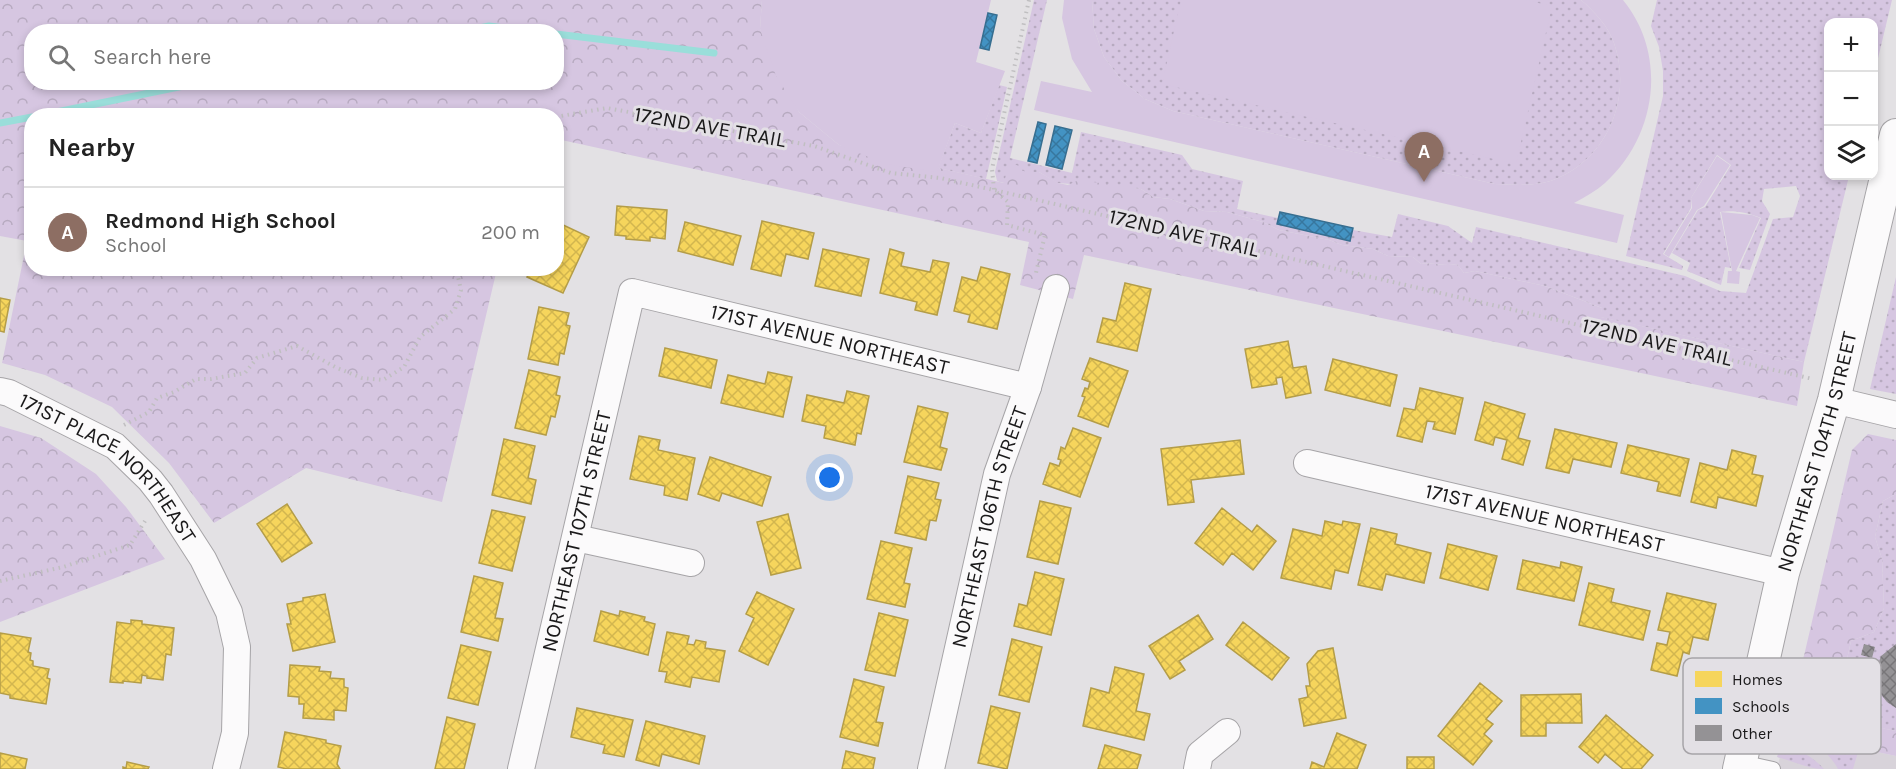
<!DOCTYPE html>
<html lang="en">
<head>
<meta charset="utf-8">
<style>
  :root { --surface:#fff; --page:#f6f6f6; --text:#222; --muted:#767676; --line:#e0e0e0; --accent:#605f61 }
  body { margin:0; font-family:Karla,sans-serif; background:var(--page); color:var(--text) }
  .controls { position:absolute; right:18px; top:18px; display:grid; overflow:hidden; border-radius:12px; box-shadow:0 3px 9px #0003 }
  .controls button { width:54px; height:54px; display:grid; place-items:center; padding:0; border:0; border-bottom:2px solid var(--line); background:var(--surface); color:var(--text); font:30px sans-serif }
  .you { position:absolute; left:830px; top:478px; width:21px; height:21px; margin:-15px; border:4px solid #fff; border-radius:50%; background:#1a73e8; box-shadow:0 0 0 9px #1a73e833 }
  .badge { display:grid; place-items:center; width:39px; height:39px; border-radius:50%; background:var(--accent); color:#fff; font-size:20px; font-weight:700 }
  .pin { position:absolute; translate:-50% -50px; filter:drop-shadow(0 2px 3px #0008) }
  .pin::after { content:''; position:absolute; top:32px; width:21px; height:18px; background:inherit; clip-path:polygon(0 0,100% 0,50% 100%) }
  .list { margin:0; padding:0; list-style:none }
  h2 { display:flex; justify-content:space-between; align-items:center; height:78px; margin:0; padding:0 24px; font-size:26px }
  h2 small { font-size:20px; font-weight:400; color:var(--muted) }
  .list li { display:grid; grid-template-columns:39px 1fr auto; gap:18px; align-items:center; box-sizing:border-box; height:90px; padding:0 24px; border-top:2px solid var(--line) }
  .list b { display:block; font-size:22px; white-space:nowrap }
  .list p { margin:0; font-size:20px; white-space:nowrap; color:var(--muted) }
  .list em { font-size:20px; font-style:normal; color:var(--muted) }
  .icon { flex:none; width:33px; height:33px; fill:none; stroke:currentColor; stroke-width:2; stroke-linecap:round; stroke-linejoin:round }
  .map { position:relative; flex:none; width:1896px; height:769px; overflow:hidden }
  .search { position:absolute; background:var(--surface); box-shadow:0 3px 9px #0003; left:24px; top:24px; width:540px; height:66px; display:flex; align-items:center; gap:15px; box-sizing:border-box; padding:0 21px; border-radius:24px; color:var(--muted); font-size:22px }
  .panel { position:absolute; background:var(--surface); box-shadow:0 3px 9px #0003; left:24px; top:108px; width:540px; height:168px; border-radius:24px }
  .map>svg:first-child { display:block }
  .built { fill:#d8d3da }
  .grass { fill:url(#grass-dots) }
  .forest { fill:url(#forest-crowns); fill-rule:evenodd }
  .pitch { fill:#d6c6e1 }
  .homes { fill:url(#homes-cross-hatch); stroke:#b49d48; stroke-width:1.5 }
  .schools { fill:url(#schools-cross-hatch); stroke:#376e90; stroke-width:1.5 }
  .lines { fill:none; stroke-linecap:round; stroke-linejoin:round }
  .stream { stroke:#9adeda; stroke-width:7 }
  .building { fill:url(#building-cross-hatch) }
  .service-casing { stroke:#a6a4a7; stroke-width:16 }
  .minor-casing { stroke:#a6a4a7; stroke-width:28 }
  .tertiary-casing { stroke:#a6a4a7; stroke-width:34 }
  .path { stroke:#c0bfc1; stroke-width:4; stroke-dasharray:1.5 4.5; stroke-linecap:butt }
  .service { stroke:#fbfafb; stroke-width:14 }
  .minor { stroke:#fbfafb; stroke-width:26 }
  .tertiary { stroke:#fbfafb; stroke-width:32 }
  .labels { text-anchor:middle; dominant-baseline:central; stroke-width:6; stroke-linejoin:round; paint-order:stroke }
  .street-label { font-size:21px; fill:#1a191a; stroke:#e3e0e5 }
  .key { fill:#e3e0e5; stroke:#a7a4a8; stroke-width:1.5 }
  .key-label { font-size:16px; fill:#1a191a }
</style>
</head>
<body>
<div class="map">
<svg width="1896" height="769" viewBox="0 0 1896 769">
  <defs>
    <pattern id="grass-dots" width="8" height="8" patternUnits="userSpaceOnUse" patternTransform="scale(1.5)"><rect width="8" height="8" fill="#d6c6e1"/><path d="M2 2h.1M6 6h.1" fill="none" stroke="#b7aac0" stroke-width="1.8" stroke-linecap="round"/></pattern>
    <pattern id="forest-crowns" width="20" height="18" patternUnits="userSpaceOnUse" patternTransform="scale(1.5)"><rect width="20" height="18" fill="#d6c6e1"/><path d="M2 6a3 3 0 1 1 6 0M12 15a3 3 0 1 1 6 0" fill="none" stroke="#b7aac0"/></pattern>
    <pattern id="homes-cross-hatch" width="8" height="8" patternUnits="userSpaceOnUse" patternTransform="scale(1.5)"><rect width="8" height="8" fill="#f6d55c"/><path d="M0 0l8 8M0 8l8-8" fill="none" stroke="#d2b64f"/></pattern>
    <pattern id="schools-cross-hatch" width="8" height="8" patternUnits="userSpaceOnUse" patternTransform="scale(1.5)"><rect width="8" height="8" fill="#4393c3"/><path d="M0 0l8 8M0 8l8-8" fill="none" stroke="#37779e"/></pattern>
    <pattern id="building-cross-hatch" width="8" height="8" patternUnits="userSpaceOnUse" patternTransform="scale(1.5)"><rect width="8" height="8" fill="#949295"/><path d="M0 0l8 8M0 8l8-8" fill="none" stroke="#787679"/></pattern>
  </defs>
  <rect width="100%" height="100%" fill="#e3e1e4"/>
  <!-- built -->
  <path class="built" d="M1786,733L1896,756V769H1777Z"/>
  <!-- grass -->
  <path class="grass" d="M1034,0H1047L1010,158L1072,173L1081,132L1182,155L1192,169L1243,181L1237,209L1278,218V224L1349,241L1353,230L1392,237L1398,214L1448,226L1472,243L1476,227L1685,276L1720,291L1746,293L1773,219L1793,217L1800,196L1796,186L1764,189L1762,201L1770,214L1750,270L1739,268L1761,218C1748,213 1734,210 1720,212L1731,268L1725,267L1721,285L1687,271L1690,263L1672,253L1698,210L1705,207L1731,165L1717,155L1691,198V208L1663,254L1683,266L1682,270L1626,256L1663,96V71L1659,47L1651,26L1657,0H1892L1874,75V22H1828V176H1849L1804,362L1600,317L1602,308L1545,286L1475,271L1464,273L1457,264C1444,267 1434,262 1421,264L1413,257L1388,256L1373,249L1342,245L1329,240L1279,230L1263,222L1227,212L1204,211L1170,199L1153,197L1141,189L1057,183L1039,172L1025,173L1004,183L997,181L995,172Z
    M1092,0H1581C1595,12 1608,26 1614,43C1632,95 1610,155 1558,178C1538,187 1517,185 1495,184L1173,111L1145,99L1122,81L1104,57L1094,29Z
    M999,85L1007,87L986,179L938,168L955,123L981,133Z
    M1896,277V394L1870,389Z
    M1896,494V731L1834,719L1851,641L1874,632L1884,608L1882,559L1875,537L1883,501Z
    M1802,737L1859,749L1853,769H1838C1829,753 1818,745 1802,737Z
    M1781,744C1798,749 1811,755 1824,769C1808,769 1793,761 1777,757Z"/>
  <!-- forest -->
  <path class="forest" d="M0,0H762L760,29L799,112L839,145L1004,183L1008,166L1017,165L1025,172H1039L1058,183L1068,185L1079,180L1141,189L1153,197L1170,199L1204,211L1227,212L1263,222L1279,230L1329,240L1342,245L1373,249L1388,256L1413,257L1421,264C1434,262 1444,267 1457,264L1464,273L1475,271L1545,286L1602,308L1601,317L1804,362L1797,406L1084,255L1073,299L1020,285L1029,242L557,139L556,116H32V268L497,269L442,502L306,468L214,523L169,463L112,407L45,375L2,363L27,241L0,236ZM32,32H556V82H32Z
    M0,426L41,438L96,474L126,507L165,559L0,622Z
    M1868,434L1896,440V494L1883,501L1875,537L1882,559L1884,608L1874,632L1851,641L1834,718L1896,731V756L1786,733L1852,450Z"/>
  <!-- pitch -->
  <path class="pitch" d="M762,0H991L976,62L1005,71L981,133L955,123L937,172L886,164L839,145L799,112L776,76L760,29Z
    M1064,0H1092L1094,29L1104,57L1122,81L1145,99L1173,111L1495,184C1517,185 1538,187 1558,178C1610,155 1632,95 1614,43C1608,26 1595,12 1581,0H1623C1668,55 1657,136 1605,183C1596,191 1585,197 1574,203L1624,215L1617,243L1034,110L1041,81L1092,92L1072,59L1062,18Z
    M1181,0H1525L1552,6L1516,164L1162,84Z
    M1717,156L1730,165L1704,206L1697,210L1669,257L1664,254L1692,208L1691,198Z
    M1721,212L1752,215L1760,218L1736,271L1740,272L1739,284L1727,283L1728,271H1732Z"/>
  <!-- homes -->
  <path class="homes" d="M617,206L667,210L665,239L650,237V241L626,239V236L615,235Z
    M762,221L814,233L808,259L786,254L781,276L751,269Z
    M685,222L741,236L733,265L678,251Z
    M561,224L589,237L563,293L527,277L531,268H556V235Z
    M823,249L869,259L861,296L815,286Z
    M890,249L904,253L901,266L930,272L933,260L949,263L937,315L915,310L917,302L880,293Z
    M981,267L1010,274L997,329L968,322L970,315L954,311L962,277L977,281Z
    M1125,283L1151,289L1137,351L1097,342L1103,318L1116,321Z
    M0,298L10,300L4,332L0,331Z
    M539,307L569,313L566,325L570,326L564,354L560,353L558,365L528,359Z
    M1288,341L1293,368L1306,366L1311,393L1286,398L1282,377L1276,378L1277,384L1252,388L1245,349Z
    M665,348L717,360L711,388L659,376Z
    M1090,358L1128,371L1108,427L1078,416L1085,397L1082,396L1085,388L1088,389L1090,382L1082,379Z
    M1333,359L1397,375L1390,406L1325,390Z
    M529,370L560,377L556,395L560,396L555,417L551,416L546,435L515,428Z
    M768,372L792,377L783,417L721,403L728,375L765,384Z
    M1420,388L1463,398L1455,434L1433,429L1435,422L1427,421L1422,442L1397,436L1404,408L1415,410Z
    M847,391L869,396L861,434L857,433L855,445L824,438L826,426L802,421L807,395L844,403Z
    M1485,402L1525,414L1518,438L1530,441L1523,465L1502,459L1507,440L1495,437L1493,445L1475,440Z
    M918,406L948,413L940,447L947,449L941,470L904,462Z
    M1073,428L1101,438L1080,497L1043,484L1050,463L1059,466L1061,460L1058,459L1061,447L1065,449Z
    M1555,429L1617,443L1611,467L1573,459L1569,473L1546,468Z
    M639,436L660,440L658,450L695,458L687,500L664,495L665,486L630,479Z
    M504,439L535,446L528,478L536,480L531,504L492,495Z
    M1240,440L1244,474L1191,480L1194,502L1168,505L1161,449Z
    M1628,445L1689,459L1680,496L1657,491L1659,482L1621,473Z
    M1732,450L1756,456L1752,474L1763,476L1756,506L1718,497L1716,508L1691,502L1700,463L1727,470Z
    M710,457L771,477L762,506L722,493L719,501L698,494Z
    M908,476L939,483L935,499L941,500L936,521L930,520L926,540L895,533Z
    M1040,501L1071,508L1058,564L1027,557Z
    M287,504L312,543L282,562L257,524Z
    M1222,508L1252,532L1257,525L1276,541L1253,570L1232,553L1223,565L1195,543Z
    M492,510L525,517L512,571L479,563Z
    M788,514L801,568L771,575L757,522Z
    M1325,521L1342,525L1343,521L1360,524L1348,573L1335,570L1331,589L1281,578L1293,529L1322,536Z
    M1371,528L1397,534L1395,544L1431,553L1424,583L1386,574L1382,590L1358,585Z
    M881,541L912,548L904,583L910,584L905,607L867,599Z
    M1448,544L1497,556L1488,590L1440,578Z
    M1523,560L1560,568L1561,562L1582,567L1574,601L1517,589Z
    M1035,572L1064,579L1051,635L1014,626L1019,604L1027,606Z
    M474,576L503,583L495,618L503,619L498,641L461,632Z
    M1589,583L1614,589L1611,602L1650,611L1643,640L1579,625Z
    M757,592L794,609L768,665L739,651L754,618L746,614Z
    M1667,593L1716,604L1708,640L1693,637L1689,654L1683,652L1677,676L1651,670L1657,643L1667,645L1670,632L1658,630Z
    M325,594L335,642L293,651L287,624H291L287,604L303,601V598Z
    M601,611L619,616L620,611L645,617L644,621L655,624L648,655L594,641Z
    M879,613L908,620L895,676L865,670Z
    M1198,615L1213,639L1179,661L1185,670L1170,679L1149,646Z
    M131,620L142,621V624L174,628L171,655L166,654L163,680L147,678V676L142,675L141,683L123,681V683L110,682L117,622L131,624Z
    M1243,622L1289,658L1272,680L1226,645Z
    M667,632L689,636L687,644L694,645L696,640L706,642L705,648L725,651L719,682L692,677L690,687L665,682L667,672L659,671Z
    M0,633L31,638L28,652L31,653L30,660L33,661V666L49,669L47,678L50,679L46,704L10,698V695L0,693Z
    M1012,639L1042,647L1029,702L999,695Z
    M461,645L491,652L478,705L448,698Z
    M1333,648L1346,718L1304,726L1299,699L1308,697L1306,686H1310L1307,664L1318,651Z
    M290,665L320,667L319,671L331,672L330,678L344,679V687L348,688L346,711L334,710V720L303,718L304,704H299V697L288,696Z
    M1115,667L1144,674L1136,711L1150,714L1144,740L1083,726L1091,688L1109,693Z
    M854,679L884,687L876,722L883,723L878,746L840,737Z
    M1480,683L1502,701L1486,719L1493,724L1484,734L1492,741L1473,765L1438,736Z
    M1581,694L1582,723H1546V736H1521V695Z
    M991,706L1020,713L1007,769L978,763Z
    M577,708L633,720L624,757L603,753L605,745L571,737Z
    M1606,715L1653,755L1641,769H1623L1605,754L1598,763L1579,747Z
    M447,717L475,724L464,769H435Z
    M646,721L705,736L699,764L662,754L659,766L636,760Z
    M285,732L326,740V743L341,746L337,764L340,769H287L278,767Z
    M1337,733L1366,745L1357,769H1310L1312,762L1324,767Z
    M1105,745L1141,755L1137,769H1098Z
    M846,751L875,758L873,769H842Z
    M0,753L27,759L25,769H0Z
    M1407,757H1434V769H1407Z
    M127,762L149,767L148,769H123V767L126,768Z"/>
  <!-- schools -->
  <path class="schools" d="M988,13L997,15L989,50L980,48Z
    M1038,122L1046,124L1037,163L1028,161Z
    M1055,126L1072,130L1062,169L1046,165Z
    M1280,212L1353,228L1350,241L1277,224Z"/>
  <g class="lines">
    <!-- stream -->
    <path class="stream" d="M461,32L489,26L535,32
      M556,34L714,53
      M37,116L203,82
      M0,123L32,117"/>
  </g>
  <!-- building -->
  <path class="building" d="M1864,644L1875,647L1872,658L1861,655Z
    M1896,644V708L1887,702L1879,692L1876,680L1877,667L1881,656Z"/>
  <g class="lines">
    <!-- service casing -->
    <g class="service-casing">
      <path id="service" d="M1741,762L1773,769"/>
    </g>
    <!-- minor casing -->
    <g class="minor-casing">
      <g id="minor">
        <path id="s1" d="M0,391L9,393L115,446L150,480L161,494L203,559L229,612L237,647L235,733L226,769"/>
        <path d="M1834,400L1896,415"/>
        <path id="s2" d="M1307,463L1783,573"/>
        <path d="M576,538L691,563"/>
        <path id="s3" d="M521,769L632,292L1028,387"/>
        <path id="s4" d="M931,769L997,474L1028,387L1056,288"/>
        <path d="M1197,769L1200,754L1227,732"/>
      </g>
    </g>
    <!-- tertiary casing -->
    <g class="tertiary-casing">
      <g id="tertiary">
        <path id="s5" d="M1739,769L1783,573L1834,400L1896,135"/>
      </g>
    </g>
    <!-- path -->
    <path class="path" d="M1029,0L992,169L994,190L1008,202L1007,225L1045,235L1035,277
      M556,118L561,116L607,108L814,146L891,173L940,178L994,190L1813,379
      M124,425L149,412L157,398L174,392L196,379H211L245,373L257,358L297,346L337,368L362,378L383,380L404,367L420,337L455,309L461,290L456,268
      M0,581L63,567L130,545L145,521"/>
    <!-- service -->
    <use href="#service" class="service"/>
    <!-- minor -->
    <use href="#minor" class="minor"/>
    <!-- tertiary -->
    <use href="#tertiary" class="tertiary"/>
  </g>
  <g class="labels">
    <!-- street labels -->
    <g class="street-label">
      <text transform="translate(710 127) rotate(10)">172ND AVE TRAIL</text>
      <text transform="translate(1184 233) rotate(13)">172ND AVE TRAIL</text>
      <text stroke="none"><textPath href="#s3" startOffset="693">171ST AVENUE NORTHEAST</textPath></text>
      <text transform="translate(1657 342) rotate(13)">172ND AVE TRAIL</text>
      <text stroke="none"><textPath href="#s5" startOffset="327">NORTHEAST 104TH STREET</textPath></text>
      <text stroke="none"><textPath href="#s1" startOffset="136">171ST PLACE NORTHEAST</textPath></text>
      <text stroke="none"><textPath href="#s2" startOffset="244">171ST AVENUE NORTHEAST</textPath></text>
      <text stroke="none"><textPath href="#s4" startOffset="249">NORTHEAST 106TH STREET</textPath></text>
      <text stroke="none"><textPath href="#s3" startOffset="244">NORTHEAST 107TH STREET</textPath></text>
    </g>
  </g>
  <!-- legend -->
  <rect x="1683" y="658" width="198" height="96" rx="9" class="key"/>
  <rect x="1695" y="671" width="27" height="16" fill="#f6d55c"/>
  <rect x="1695" y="698" width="27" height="16" fill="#4393c3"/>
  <rect x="1695" y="725" width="27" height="16" fill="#949295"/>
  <g class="key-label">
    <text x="1732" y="685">Homes</text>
    <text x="1732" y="712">Schools</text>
    <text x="1732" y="739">Other</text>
  </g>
</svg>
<div class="controls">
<button>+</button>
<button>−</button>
<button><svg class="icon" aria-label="layers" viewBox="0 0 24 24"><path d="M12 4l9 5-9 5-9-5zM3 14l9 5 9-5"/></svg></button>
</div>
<div class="you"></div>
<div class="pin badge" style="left:1424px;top:182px;background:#8d6e63">A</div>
<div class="search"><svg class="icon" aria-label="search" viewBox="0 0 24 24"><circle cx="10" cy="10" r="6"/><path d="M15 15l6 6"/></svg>Search here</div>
<section class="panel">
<h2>Nearby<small></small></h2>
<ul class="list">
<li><span class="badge" style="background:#8d6e63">A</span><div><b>Redmond High School</b><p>School</p></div><em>200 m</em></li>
</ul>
</section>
</div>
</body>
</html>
